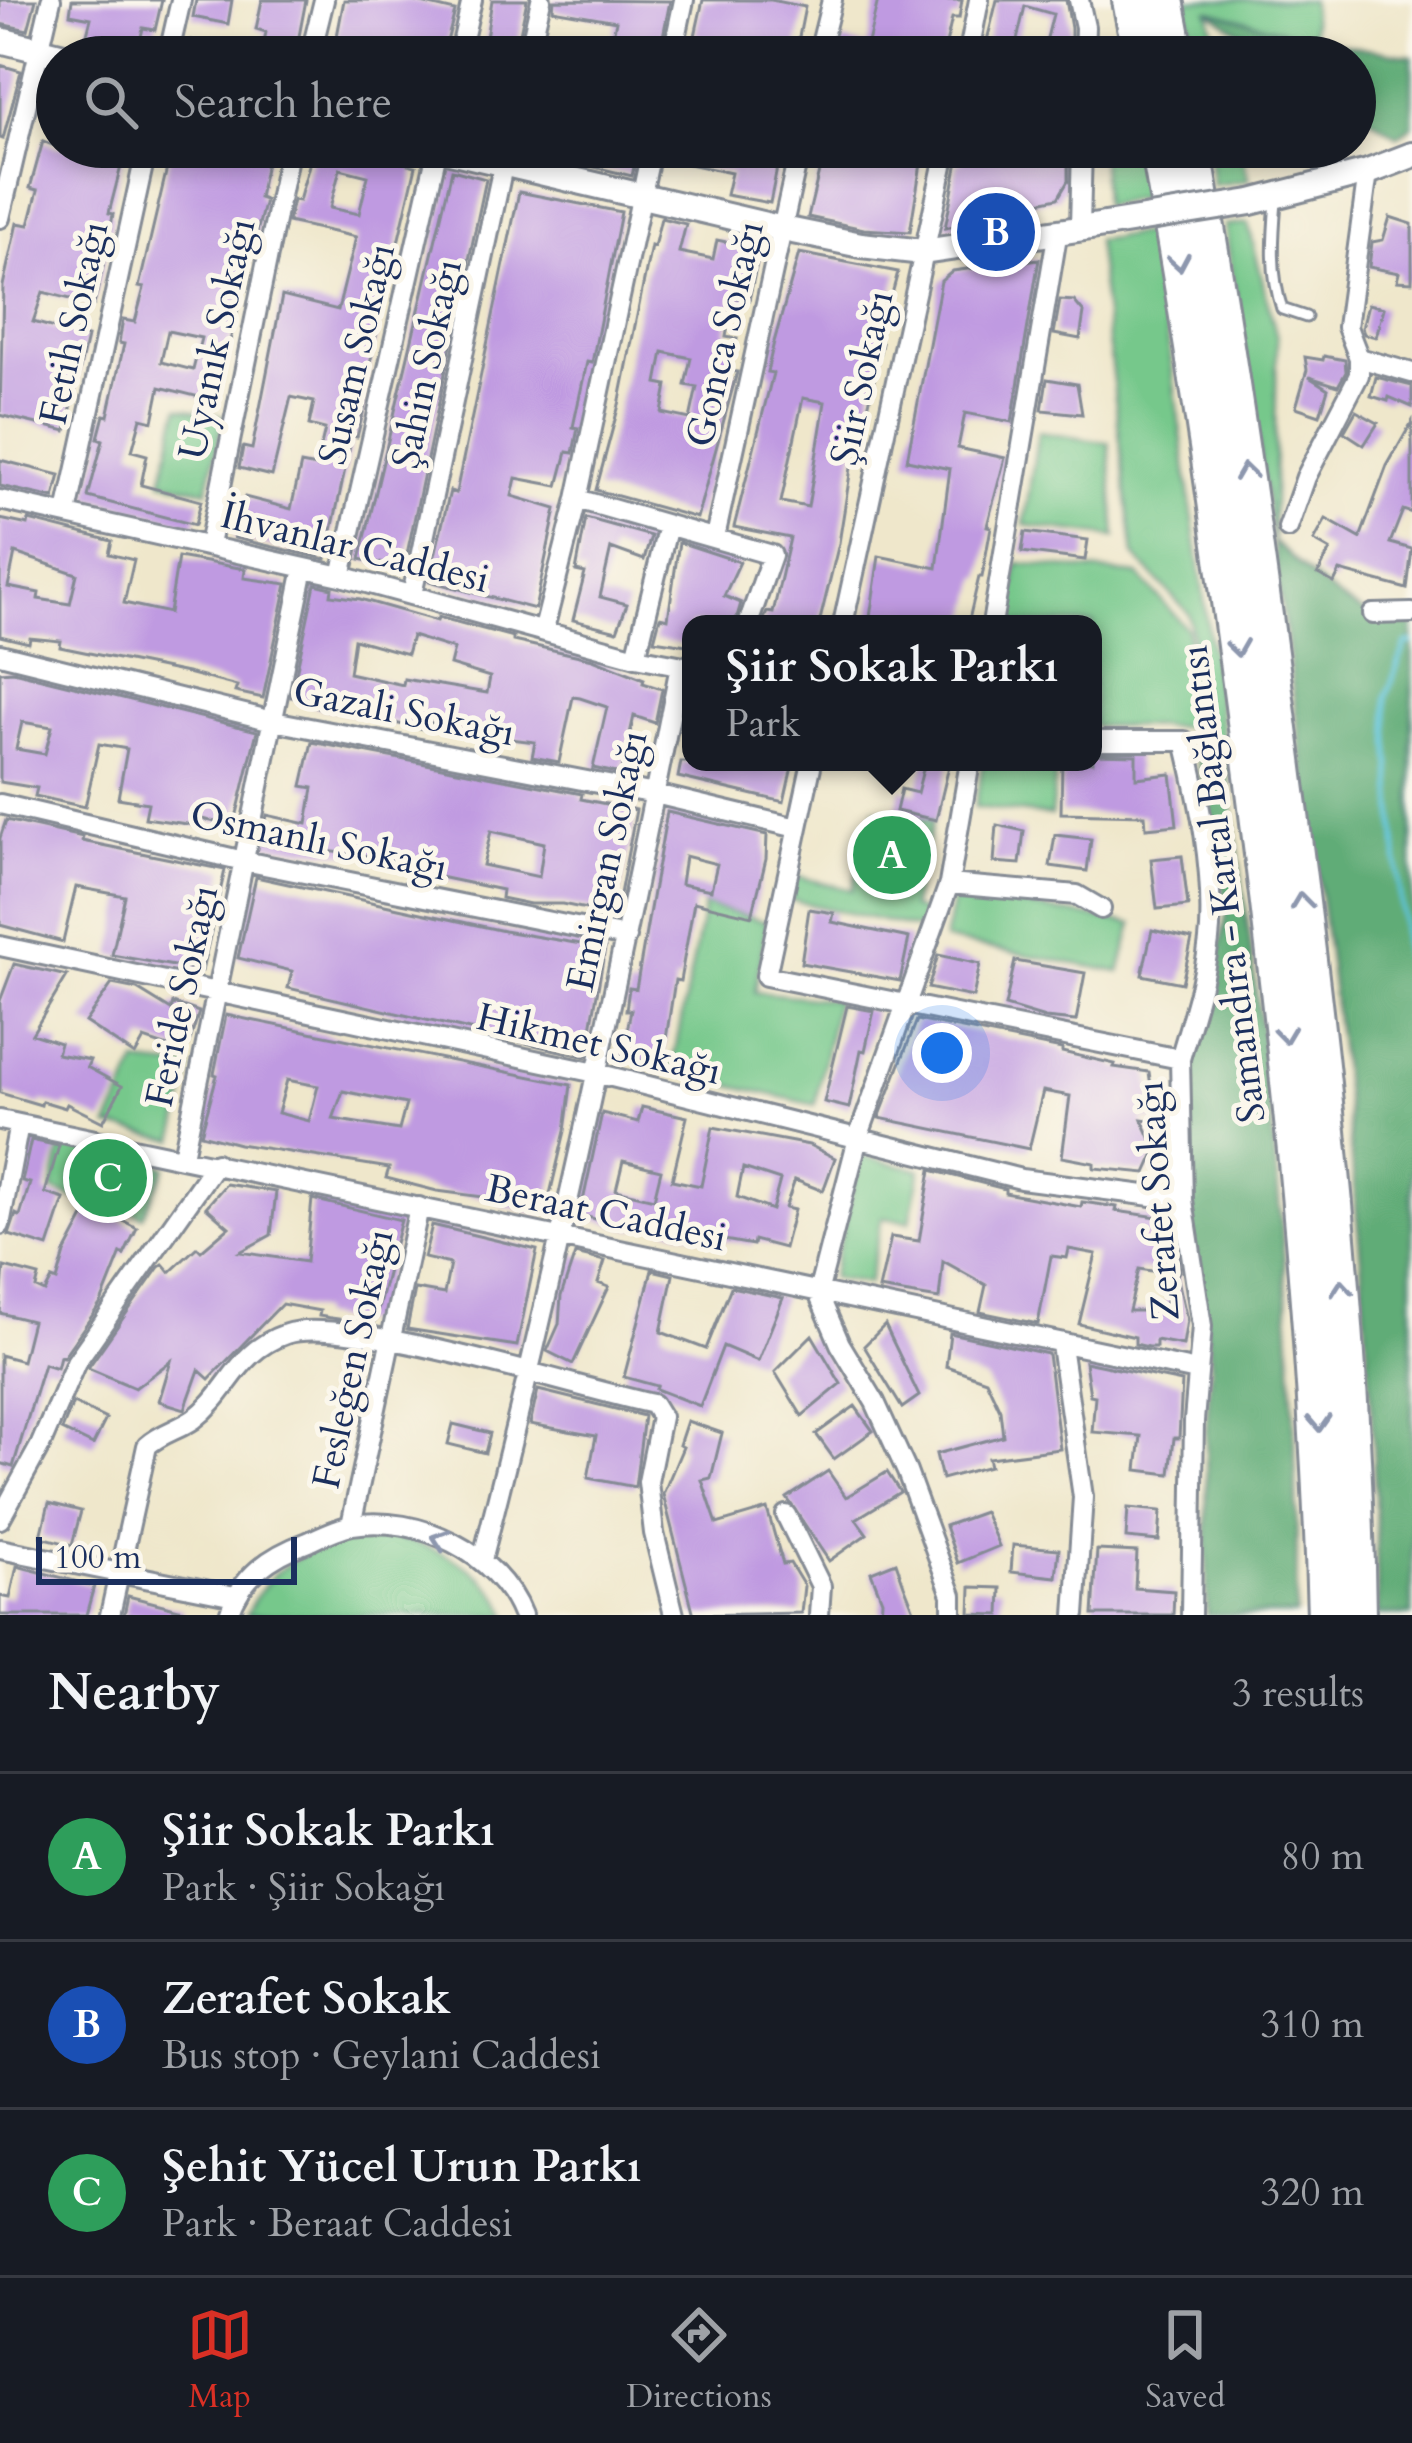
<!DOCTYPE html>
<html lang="en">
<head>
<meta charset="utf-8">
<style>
  :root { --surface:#171b24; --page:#20242c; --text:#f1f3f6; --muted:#9ea1a6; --line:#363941; --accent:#d93025 }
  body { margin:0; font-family:Cardo,serif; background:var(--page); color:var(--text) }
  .scale { position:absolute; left:36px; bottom:30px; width:261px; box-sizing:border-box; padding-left:12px; border:6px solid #1b2f5e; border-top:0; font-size:33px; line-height:42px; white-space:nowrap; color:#1b2f5e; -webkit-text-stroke:9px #fbf7ec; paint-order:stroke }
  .you { position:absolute; left:942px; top:1053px; width:42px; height:42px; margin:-30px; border:9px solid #fff; border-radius:50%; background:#1a73e8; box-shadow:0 0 0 18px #1a73e833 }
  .badge { display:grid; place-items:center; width:78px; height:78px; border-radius:50%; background:var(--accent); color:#fff; font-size:39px; font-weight:700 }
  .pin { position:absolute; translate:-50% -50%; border:6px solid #fff; box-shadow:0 3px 12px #0006 }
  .popup { position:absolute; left:682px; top:615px; width:420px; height:156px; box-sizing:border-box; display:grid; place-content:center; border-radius:24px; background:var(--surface); filter:drop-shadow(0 3px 9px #0005); font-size:39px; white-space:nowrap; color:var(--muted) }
  .popup b { font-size:45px; color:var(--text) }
  .popup::after { content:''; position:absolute; left:50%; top:100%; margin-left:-24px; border:24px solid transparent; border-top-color:var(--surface) }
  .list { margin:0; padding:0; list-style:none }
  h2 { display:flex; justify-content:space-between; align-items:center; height:156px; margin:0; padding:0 48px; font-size:51px }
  h2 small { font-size:39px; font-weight:400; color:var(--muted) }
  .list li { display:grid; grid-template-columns:78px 1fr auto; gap:36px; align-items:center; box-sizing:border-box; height:168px; padding:0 48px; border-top:3px solid var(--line) }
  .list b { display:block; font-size:45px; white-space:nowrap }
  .list p { margin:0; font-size:39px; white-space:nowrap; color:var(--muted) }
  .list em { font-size:39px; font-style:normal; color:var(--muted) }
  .icon { flex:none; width:66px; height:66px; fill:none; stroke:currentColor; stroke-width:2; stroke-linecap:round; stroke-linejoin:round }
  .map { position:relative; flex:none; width:1412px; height:1615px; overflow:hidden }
  .search { position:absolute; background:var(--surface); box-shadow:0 6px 18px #0003; left:36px; right:36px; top:36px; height:132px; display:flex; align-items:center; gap:30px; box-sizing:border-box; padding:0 42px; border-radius:66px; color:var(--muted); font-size:45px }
  .sheet { height:660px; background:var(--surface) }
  nav { display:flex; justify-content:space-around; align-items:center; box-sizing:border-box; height:168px; border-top:3px solid var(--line); background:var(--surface); font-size:33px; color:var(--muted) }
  nav a { display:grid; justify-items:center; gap:6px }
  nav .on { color:var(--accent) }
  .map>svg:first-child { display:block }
  .green { fill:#76c88b; stroke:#487c74; stroke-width:3 }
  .forest { fill:#60ac77; stroke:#3e6e6a; stroke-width:3 }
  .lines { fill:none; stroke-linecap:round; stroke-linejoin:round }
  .stream { stroke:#5fc5dd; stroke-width:4.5 }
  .building { fill:#bf9ae1; fill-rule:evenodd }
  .service-casing { stroke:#858b94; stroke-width:15 }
  .minor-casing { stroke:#858b94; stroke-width:24 }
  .tertiary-casing { stroke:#858b94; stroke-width:30 }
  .motorway-casing { stroke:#858b94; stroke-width:42 }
  .service { stroke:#fff; stroke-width:9 }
  .minor { stroke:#fff; stroke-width:18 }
  .tertiary { stroke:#fff; stroke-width:24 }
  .motorway { stroke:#fff; stroke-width:36 }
  .tertiary-bridge-casing { stroke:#858b94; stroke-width:30; stroke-linecap:butt }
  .tertiary-bridge { stroke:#fff; stroke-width:24 }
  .oneway { stroke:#8d97ae }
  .labels { text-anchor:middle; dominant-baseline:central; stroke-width:10; stroke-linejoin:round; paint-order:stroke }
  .street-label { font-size:39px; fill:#1b2f5e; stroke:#fbf7ec }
</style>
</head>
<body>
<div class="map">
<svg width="1412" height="1615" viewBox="0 0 1412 1615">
  <rect width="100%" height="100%" fill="#fbf7ec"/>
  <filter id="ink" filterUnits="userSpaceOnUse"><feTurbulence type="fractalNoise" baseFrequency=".00833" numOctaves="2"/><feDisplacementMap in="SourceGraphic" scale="24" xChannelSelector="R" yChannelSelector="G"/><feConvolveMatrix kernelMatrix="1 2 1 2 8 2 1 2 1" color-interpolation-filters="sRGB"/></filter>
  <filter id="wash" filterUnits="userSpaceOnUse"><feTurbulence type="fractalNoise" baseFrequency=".004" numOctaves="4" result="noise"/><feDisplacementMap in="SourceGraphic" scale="48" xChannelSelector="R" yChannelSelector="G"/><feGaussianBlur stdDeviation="2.7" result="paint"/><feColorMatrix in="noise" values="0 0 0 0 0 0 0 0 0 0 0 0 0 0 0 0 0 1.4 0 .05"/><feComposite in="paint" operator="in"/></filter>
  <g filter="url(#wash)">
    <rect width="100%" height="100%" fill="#efe7cb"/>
    <!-- green -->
    <path class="green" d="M1186,0H1311L1313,39L1209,11L1219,57H1195Z
      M1101,147H1137L1147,196L1103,206Z
      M1208,147H1240L1249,180L1213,185Z
      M1248,223L1277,338L1273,542L1225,226Z
      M1153,232L1225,751L1207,743L1189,614L1134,555L1096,240Z
      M179,407L224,417L207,491L162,481Z
      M1038,432L1109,443L1116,537L1024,525Z
      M1018,563L1138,575L1187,629L1196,727L1093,726V624H1008Z
      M983,762H1057L1051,816L975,807Z
      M875,810L933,821L911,908L925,912L919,929L791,900L795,876L852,890Z
      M954,894L1133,924L1120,972L944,940Z
      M704,905L767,922L755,992L836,1000L815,1105L671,1071Z
      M137,1063L191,1068L175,1140L108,1127Z
      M63,1140L166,1167L143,1216L88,1193L82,1201L52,1190Z
      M861,1156L921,1170L910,1221L882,1218L868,1284L831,1278Z
      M371,1533C423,1541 487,1563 509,1615H246C270,1562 316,1543 371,1533Z"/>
    <!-- forest -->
    <path class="forest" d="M1207,10L1313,39L1412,56V126L1398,136L1355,108V57H1278Z
      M1273,542C1310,573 1360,630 1412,619V1615H1377C1377,1255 1320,897 1273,542Z
      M1192,736L1225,751C1263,1036 1303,1327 1296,1615H1207L1206,1432L1211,1362L1193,1244L1187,1065L1209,1008L1227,911Z"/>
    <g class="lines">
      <!-- stream -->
      <path class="stream" d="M1412,643L1406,644L1386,697L1412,1069"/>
    </g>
    <g id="blocks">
      <!-- building -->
      <path class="building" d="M0,0H36L28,30L0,24Z
        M72,0H162L155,30L143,28L137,55L85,42L91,18L70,14Z
        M196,0H232L228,24L193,17Z
        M262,0H306L295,57H261L266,32L256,29Z
        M344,0H409L455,11L443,57H333Z
        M492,0H527L515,57H483Z
        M554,0L670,1L659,57H564L568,41L610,50L616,21L553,10Z
        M703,0H771L805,7L796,52L749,42L745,57H698L703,37L695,36Z
        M878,0H962L959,18H952L943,57H838L842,41L867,47Z
        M997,0H1066L1071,28V57L1044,50L1053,14L1025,6L1013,57H983Z
        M191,40L239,52L238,57H187Z
        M0,65L21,71L3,139L0,138Z
        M43,141L57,147H126L109,213L113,214L108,244L94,305L43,292L33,322L87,337L66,431L0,415L3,286L17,223L29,225L38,190L30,188Z
        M172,147H269L259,198L265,200L215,401L160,387L153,421L141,418L132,451L147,455L141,485L201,501L195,525L88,497L103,440L98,438L104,415L108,416L124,344L119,343L123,320L135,322L144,288L139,287ZM168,331L201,338L193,370L161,362Z
        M314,147H338L416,166L373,349L362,405H365L357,437L352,436L326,559L234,538L245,497L291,509L301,464L316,467L325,429L309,425L314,402L291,397L272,476L239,468L243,447L252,449L282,296L338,310L356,237L288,222L293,200L299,201ZM340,169L368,176L359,214L330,208Z
        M537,147H638L632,176L536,153Z
        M673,147L781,148L770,203L726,195L731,173L670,160Z
        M825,147H905L923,151L910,232L864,229L808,217Z
        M966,147L1068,150V181L1058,198L991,212L990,218L945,228L958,161L962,162Z
        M452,170L486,179L404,568L360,559Z
        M519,192L621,212L592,363L587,362L573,427L578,428L573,453L567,452L558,486L516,478L512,496L556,509L535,609L429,581L450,491L456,493Z
        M1390,217L1412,224V282L1397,281L1399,273L1369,267L1372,242L1383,240Z
        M661,218L686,224L679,252L713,259L717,240L760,249L749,300L733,297L726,337L737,339L730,371L737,372L697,518L596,490L619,405L651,246L654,247ZM663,352L691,358L685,385L697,387L690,419L662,413L667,385L657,383Z
        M799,253L898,272L879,342L882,343L863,431L857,430L839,543L819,624H762L767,612L773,613L790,538L734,527L773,373L767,372L774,342ZM803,398L825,402L808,507L781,502Z
        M1039,259L1012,422L965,413L958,448L1005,458L987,526L991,527L982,577H979L968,624H869L879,556L937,568L950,469L907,460L941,281L953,271Z
        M1060,300L1074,301L1084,313L1080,339L1054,334Z
        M1368,304L1384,308L1376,337L1364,334L1362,328Z
        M1324,356L1345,360L1346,372L1338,386L1309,377L1328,389L1320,415L1296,407L1307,370L1305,357L1323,360Z
        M1376,377L1412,386V407L1389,397L1388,401L1371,396Z
        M1047,379L1077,384L1082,414L1042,410Z
        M1356,411L1378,423L1364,445L1344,432Z
        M1412,422V513L1403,510L1390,543L1412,549L1407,589L1340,571L1334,583L1318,574L1330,550L1314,541L1326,519L1360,538L1387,466Z
        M0,460L60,475L54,498L0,486Z
        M586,518L651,536L644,560L611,548L600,597L627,604L617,631L573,620L585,573L576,571Z
        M0,519L28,525L29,520L112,541L109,554L134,560L124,603L169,613L178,557L245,569L244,578L287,584L263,698L235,692L237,686L187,673L60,647L61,641L30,638L29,643L0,636ZM15,553L77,574L70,604L38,599L39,593L8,587Z
        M1025,532L1088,540L1085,560L1022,552Z
        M679,542L740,562L724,596L741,603L735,624H690L687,645L654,640L660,617L668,619Z
        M315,584L332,588L331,595L360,599L437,621L438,617L513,637V641L593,659L644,679L643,683L662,689L655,723L634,716L621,774L593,768L607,707L580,698L573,697L559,762L532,757L535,742L486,736L424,721L423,729L312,706L313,700L291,697ZM412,636L454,649L450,665L490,677L487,693L404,679L403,685L349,673L354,639L407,654Z
        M13,671L257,731L234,826L202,819L201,826L145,818L148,803L118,798L127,749L99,744L85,807L35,796L37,788L0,782V672ZM22,722L52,727L45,754L16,749Z
        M312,742L582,794L581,799L636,810L616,915L562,904H530L501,898L502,890L430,875L431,870L379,857L261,844L267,815L307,824L313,788L302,786ZM491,831L544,843L539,877L483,865Z
        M1093,754L1136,755V778L1171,774L1177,825L1146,828L1145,815L1061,813L1062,762H1093Z
        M681,762H793L784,802L678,777Z
        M925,762H950L936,820L896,811L901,789L917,793Z
        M667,812L767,835L766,859L752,916L694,902L680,981L675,980L662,1065L622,1057L631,1010H626L629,988L636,989ZM685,856L717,864L711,890L681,884Z
        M6,820L83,837L82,841L225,870L202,971L112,955L125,896L76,887L63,942L0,925V838Z
        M997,825L1024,831L1020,864L994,862Z
        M1055,835L1091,839L1087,871L1050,866Z
        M1182,856L1188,906L1157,909L1151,859Z
        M256,877L504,931L605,948L586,1057L288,988L292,971L238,958Z
        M809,909L834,913L832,922L909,938L900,981L801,963Z
        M1152,930L1192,939L1182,983L1142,975Z
        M938,955L980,964L973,997L928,988Z
        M1015,961L1085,973L1076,1021L1045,1018L1005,1006Z
        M14,964L67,976L32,1034L60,1043L57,1054L90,1060L87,1067L122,1086L103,1122L67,1104L65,1108L42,1101L41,1105L0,1093V1001Z
        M112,984L137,989L171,1010L173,1003L199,1012L186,1053L144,1039L135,1055L85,1022Z
        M847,1006L874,1011L865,1051L861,1050L849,1108L824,1102Z
        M226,1015L571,1085L565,1131L545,1215L498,1204L499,1199L437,1191L386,1178L389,1168L239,1144L201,1134L217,1075L214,1074ZM287,1080L318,1086L309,1121L278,1113ZM343,1091L406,1104L399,1130L333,1119Z
        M917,1020L1062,1049V1052L1115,1064L1114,1067L1149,1072L1156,1121L1142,1119L1156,1151L1146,1173L1094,1168V1163L1062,1157L1070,1096L1043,1091L1029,1149L879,1118Z
        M642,1107L687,1117L672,1180L701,1186L713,1127L809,1145L835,1158L823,1191L795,1180L785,1208L794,1210L784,1248L754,1240L753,1245L707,1237L638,1222L636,1230L580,1215L602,1113L638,1122ZM623,1161L661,1170L654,1199L616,1190ZM743,1168L780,1180L772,1210L737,1197Z
        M31,1140L59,1146L45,1193L64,1199L48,1247L9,1235L16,1214L20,1216L30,1183L22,1181Z
        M931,1170L1005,1189V1193L1081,1207L1082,1202L1117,1207L1116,1211L1172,1219L1180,1270L1177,1275L1187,1320L1183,1345L1156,1340V1347H1148L1135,1344V1337L1079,1324L1096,1254L1069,1249L1067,1258L1051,1256L1038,1324L980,1312L986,1285L943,1261L939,1299L879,1289L891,1237L919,1241ZM1139,1269L1171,1274L1164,1311H1129Z
        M226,1184L276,1192L271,1235L240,1252L306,1262L312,1199L401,1220L374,1324L331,1318L319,1316L320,1311L282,1304L209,1379L199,1370L185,1409L159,1401L171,1361L135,1388L88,1368L159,1267L163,1264L170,1272L197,1247L201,1251L229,1227L206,1207Z
        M91,1204L137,1228L124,1255L121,1253L101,1303L63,1357L60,1356L57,1368L44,1364L13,1467L0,1463V1355L22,1361L32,1321L0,1313L4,1267L39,1276L36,1288L45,1292L52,1279L57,1281L65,1253Z
        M432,1225L537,1250L517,1346L407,1329L415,1289L444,1294L450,1264L424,1258Z
        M575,1254L605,1261L598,1283L609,1287L573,1364L547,1351L559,1324L561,1296Z
        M652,1270L673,1275L661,1332L706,1349L731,1287L783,1298L758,1361L723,1346L700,1406L656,1389L657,1386L624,1377Z
        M885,1325L919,1396L902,1408L864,1346Z
        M950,1333L1048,1354L1060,1449L988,1458L990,1466L942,1479L936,1454L1003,1436L1000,1410L986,1380L946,1366Z
        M812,1335L841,1384L802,1416L775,1372Z
        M1085,1362L1182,1382L1179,1438H1174L1170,1474L1137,1470L1141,1436L1092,1432L1095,1396L1090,1395Z
        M538,1390L644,1416L635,1487L588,1478L596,1436L530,1424Z
        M73,1403L106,1419L93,1445L62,1430Z
        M855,1406L873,1431L834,1459L816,1434Z
        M687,1421L722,1433L711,1478L702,1480L717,1524L767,1509L783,1564L790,1563L804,1586L801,1613L694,1615L663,1494L683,1447L679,1445Z
        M453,1424L490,1433L485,1453L448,1444Z
        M828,1471L846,1497L887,1472L900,1492L856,1519L867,1534L829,1561L787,1498Z
        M49,1503L81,1511L72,1545L41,1537Z
        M1128,1508L1161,1511L1159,1541L1126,1538Z
        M984,1512L999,1546L958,1563L945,1526Z
        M1013,1545L1059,1549L1056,1577L1011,1572Z
        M1097,1550L1137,1552L1135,1588L1174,1591L1173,1615H1093Z
        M896,1562L904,1585L916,1615H881L882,1600L871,1572Z
        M17,1566L94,1586L86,1615H0V1596L10,1598Z
        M971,1587L1001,1588L1000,1615L970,1614Z
        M128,1596L183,1610L182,1615H124Z"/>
    </g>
  </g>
  <g filter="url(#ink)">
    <use href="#blocks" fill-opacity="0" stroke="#858b94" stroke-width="3"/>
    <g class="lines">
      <!-- service casing -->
      <g class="service-casing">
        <path id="service" d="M1276,201C1273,238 1270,273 1282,309L1306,317"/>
      </g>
      <!-- minor casing -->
      <g class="minor-casing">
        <path id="minor" d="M1079,0L1085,27L1084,57
          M168,57L181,0
          M310,57L324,0
          M459,57L472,0
          M528,57L541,0
          M672,57L684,0
          M818,57L832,0
          M968,57L979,0
          M0,218L51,0
          M1080,227L1082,147
          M1359,358L1412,373
          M577,499L772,555L748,624
          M0,500L341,576L636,657L689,667
          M67,513L147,147
          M1288,528L1306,477L1359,375V358L1347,327L1368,172
          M715,537L800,147
          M209,545L290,147
          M341,576L438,147
          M412,595L507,147
          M1373,614L1412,613
          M843,624L947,147
          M992,624L1058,230
          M544,629L577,499L652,147
          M0,654L273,721L655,794L797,828
          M636,657L668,525
          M1093,741H1185C1200,803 1213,865 1210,929C1207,973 1192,1017 1180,1059
          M812,762L766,976L1180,1059L1183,1200L1202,1326L1194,1421L1191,1615
          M0,804L244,861L626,937
          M949,884L1077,895L1101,909
          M0,946L596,1073L1021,1179L1183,1200
          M0,1120L1197,1371
          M183,1156L304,568
          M0,1225L19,1124
          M1061,1345L1083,1497L1075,1615
          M786,1515L821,1586L819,1615
          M0,1519L40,1446L76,1362L216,1163
          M351,1525L419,1207
          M0,1549L235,1596
          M482,1560C558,1264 621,965 680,666
          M110,1615L147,1446C161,1433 178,1430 194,1419C230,1392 236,1351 286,1334C343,1314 582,1389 653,1404L661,1417L648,1482L654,1533L674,1615
          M229,1615C241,1576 270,1556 308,1542C321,1536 337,1528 352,1525C418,1514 498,1553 522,1615
          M952,1615V1595L907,1472L875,1402L840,1344L818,1293L858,1138L949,884L970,762"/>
      </g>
      <!-- tertiary casing -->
      <g class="tertiary-casing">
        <path id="tertiary" d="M0,40L68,57
          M433,147L783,229L861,245L923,252L1105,225
          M1251,202L1368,172L1412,155"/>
      </g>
      <!-- motorway casing -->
      <g class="motorway-casing">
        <path id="motorway" d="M1131,0L1142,57
          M1165,0L1176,57
          M1159,147C1197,355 1226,565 1253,775C1289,1054 1318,1333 1326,1615
          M1192,147C1230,359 1259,571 1286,784C1322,1060 1353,1337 1357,1615"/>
      </g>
      <!-- service -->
      <use href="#service" class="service"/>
      <!-- minor -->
      <use href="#minor" class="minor"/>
      <!-- tertiary -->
      <use href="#tertiary" class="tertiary"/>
      <!-- motorway -->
      <use href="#motorway" class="motorway"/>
      <!-- tertiary-bridge casing -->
      <g class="tertiary-bridge-casing">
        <path id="tertiary-bridge" d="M1105,225L1251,202"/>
      </g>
      <!-- tertiary-bridge -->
      <use href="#tertiary-bridge" class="tertiary-bridge"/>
    </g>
    <!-- one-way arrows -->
    <defs><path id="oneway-chevron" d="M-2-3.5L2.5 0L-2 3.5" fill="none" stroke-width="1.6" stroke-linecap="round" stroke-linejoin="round" transform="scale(3)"/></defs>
    <g class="oneway">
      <use href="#oneway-chevron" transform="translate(1179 262) rotate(80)"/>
      <use href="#oneway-chevron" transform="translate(1245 472) rotate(-98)"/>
      <use href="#oneway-chevron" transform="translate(1237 648) rotate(82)"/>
      <use href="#oneway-chevron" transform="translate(1301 901) rotate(-97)"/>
      <use href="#oneway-chevron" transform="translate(1285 1035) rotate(83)"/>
      <use href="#oneway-chevron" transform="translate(1342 1288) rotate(-95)"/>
      <use href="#oneway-chevron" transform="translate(1319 1423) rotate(87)"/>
      <use href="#oneway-chevron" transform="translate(440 1539) rotate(-161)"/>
    </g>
  </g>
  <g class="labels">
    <!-- street labels -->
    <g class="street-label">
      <text transform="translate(74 323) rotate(-78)">Fetih Sokağı</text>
      <text transform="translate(725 334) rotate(-77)">Gonca Sokağı</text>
      <text transform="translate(217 339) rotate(-78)">Uyanık Sokağı</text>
      <text transform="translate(357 354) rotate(-77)">Susam Sokağı</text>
      <text transform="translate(427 364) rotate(-78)">Şahin Sokağı</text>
      <text transform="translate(862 378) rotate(-78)">Şiir Sokağı</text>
      <text transform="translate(355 547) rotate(14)">İhvanlar Caddesi</text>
      <text transform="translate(404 712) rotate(11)">Gazali Sokağı</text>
      <text transform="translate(319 841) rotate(12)">Osmanlı Sokağı</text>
      <text transform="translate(607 861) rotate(-78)">Emirgan Sokağı</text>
      <text transform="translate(1223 884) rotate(-97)">Samandıra - Kartal Bağlantısı</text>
      <text transform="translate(182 996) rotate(-78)">Feride Sokağı</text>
      <text transform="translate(599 1044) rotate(13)">Hikmet Sokağı</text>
      <text transform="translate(1158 1201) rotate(-94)">Zerafet Sokağı</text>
      <text transform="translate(606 1213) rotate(12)">Beraat Caddesi</text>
      <text transform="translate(353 1359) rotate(-78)">Fesleğen Sokağı</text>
    </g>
  </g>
</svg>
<div class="scale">100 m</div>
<div class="you"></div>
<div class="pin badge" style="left:892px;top:855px;background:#2e9e5b">A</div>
<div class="popup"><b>Şiir Sokak Parkı</b>Park</div>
<div class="pin badge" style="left:996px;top:232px;background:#1a4fb4">B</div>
<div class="pin badge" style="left:108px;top:1178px;background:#2e9e5b">C</div>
<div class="search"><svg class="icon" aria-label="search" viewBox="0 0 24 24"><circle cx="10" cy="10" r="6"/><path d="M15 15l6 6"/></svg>Search here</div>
</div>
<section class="sheet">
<h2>Nearby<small>3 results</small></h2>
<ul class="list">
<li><span class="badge" style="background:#2e9e5b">A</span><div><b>Şiir Sokak Parkı</b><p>Park · Şiir Sokağı</p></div><em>80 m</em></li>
<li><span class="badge" style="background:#1a4fb4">B</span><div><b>Zerafet Sokak</b><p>Bus stop · Geylani Caddesi</p></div><em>310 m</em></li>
<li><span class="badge" style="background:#2e9e5b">C</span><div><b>Şehit Yücel Urun Parkı</b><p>Park · Beraat Caddesi</p></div><em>320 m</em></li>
</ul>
</section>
<nav>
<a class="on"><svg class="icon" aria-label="map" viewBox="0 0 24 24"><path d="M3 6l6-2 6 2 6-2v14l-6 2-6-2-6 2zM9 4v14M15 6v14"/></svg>Map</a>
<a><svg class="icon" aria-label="directions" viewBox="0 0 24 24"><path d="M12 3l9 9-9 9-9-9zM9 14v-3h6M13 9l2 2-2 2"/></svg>Directions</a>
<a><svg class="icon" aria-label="saved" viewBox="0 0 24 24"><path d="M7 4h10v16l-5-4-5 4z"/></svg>Saved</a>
</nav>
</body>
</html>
